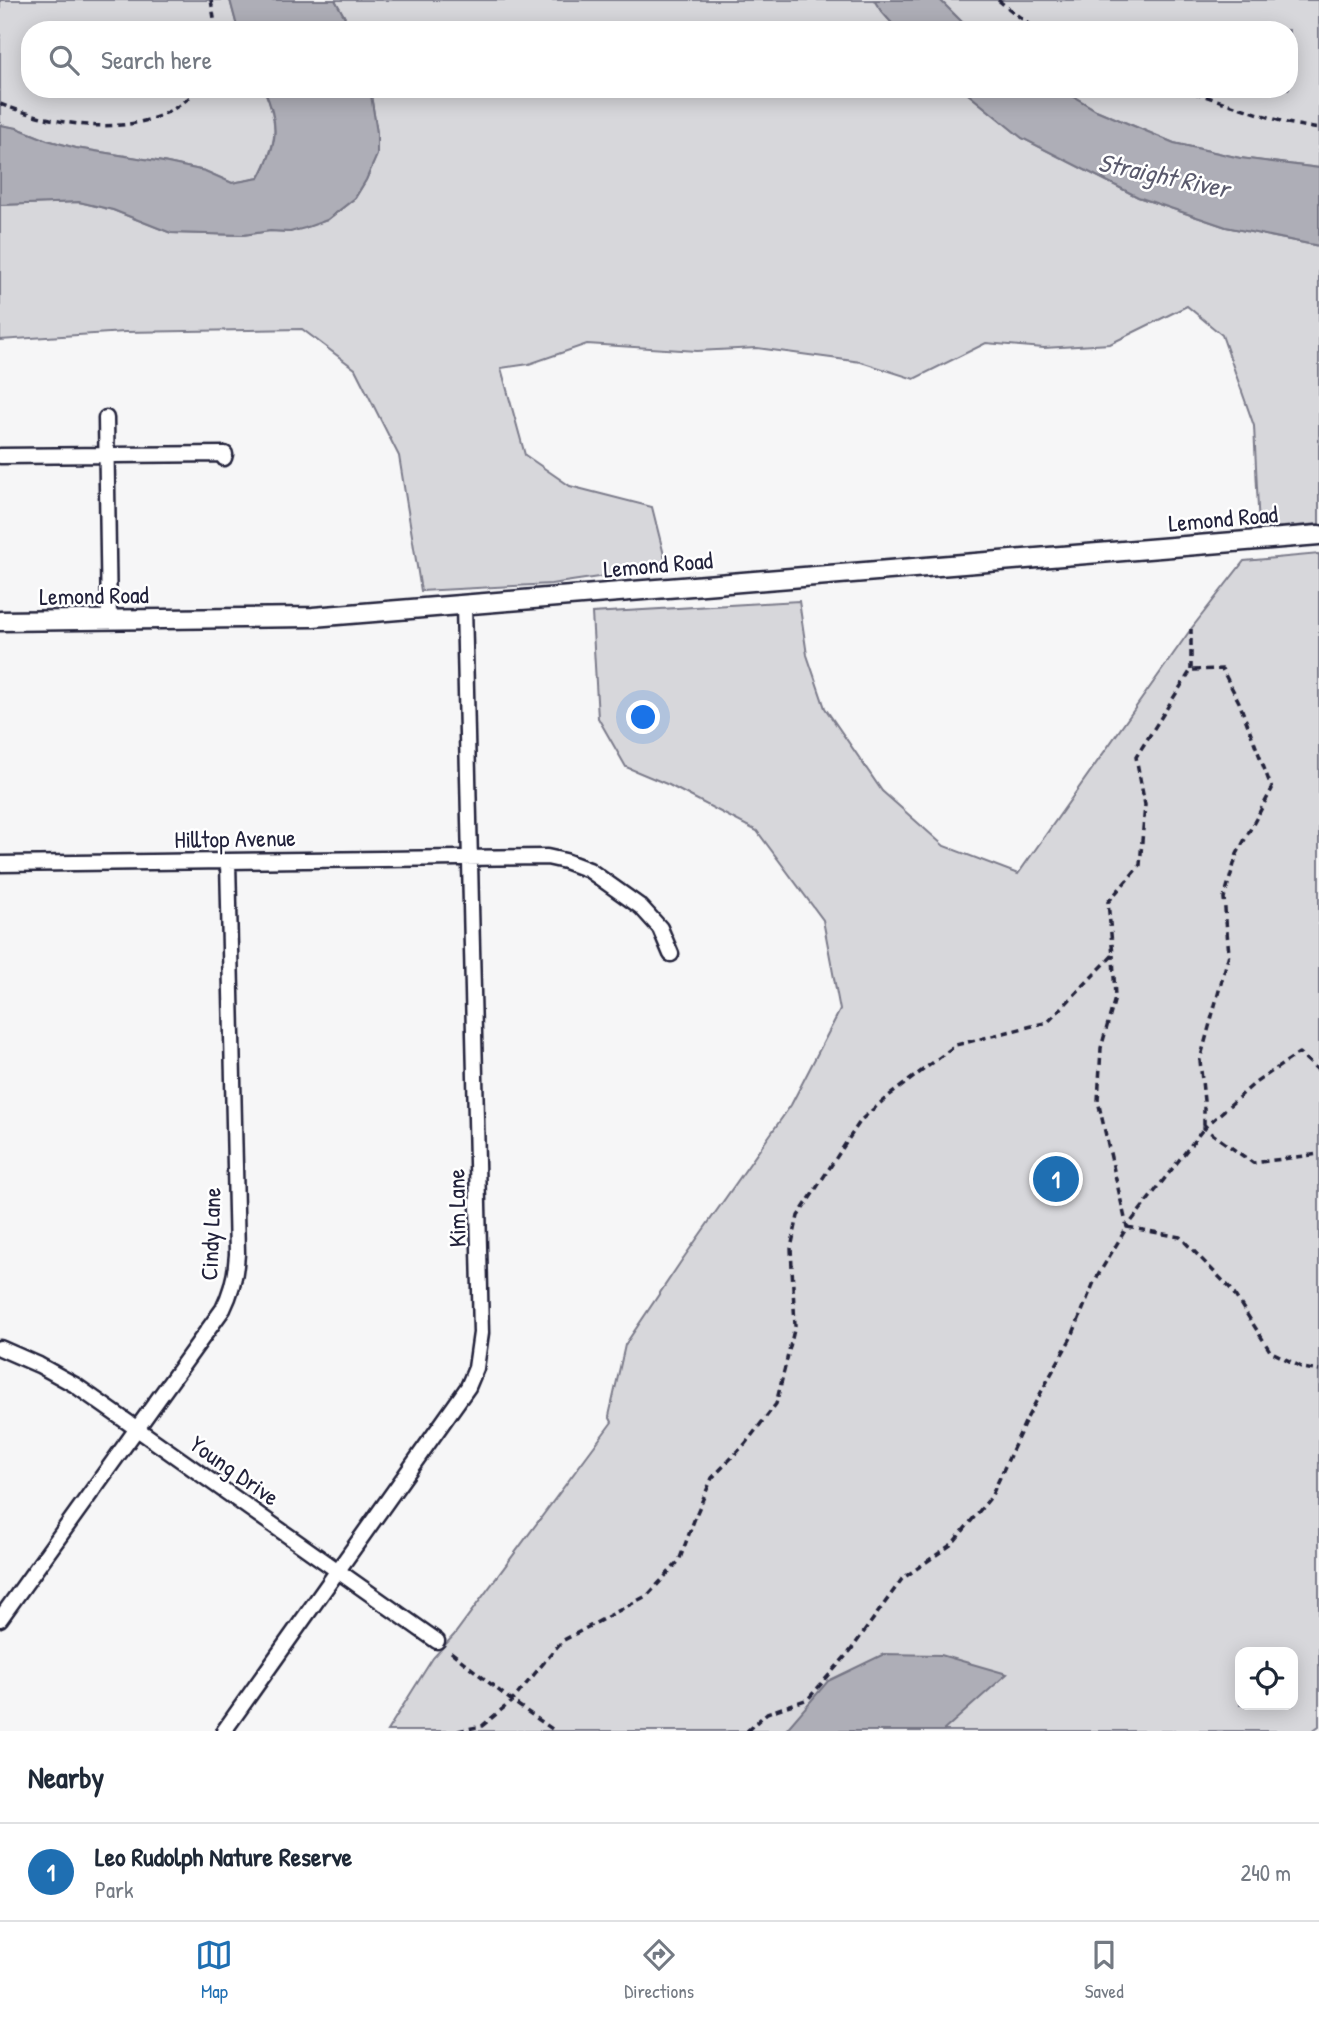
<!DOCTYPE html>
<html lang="en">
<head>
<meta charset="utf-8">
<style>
  :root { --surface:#fff; --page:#f2f2f3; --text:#1f2937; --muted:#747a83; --line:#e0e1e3; --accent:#1f6fb2 }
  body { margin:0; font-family:"Patrick Hand",sans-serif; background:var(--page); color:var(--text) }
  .controls { position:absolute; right:21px; bottom:21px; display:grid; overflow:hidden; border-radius:14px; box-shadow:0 4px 18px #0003 }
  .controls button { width:63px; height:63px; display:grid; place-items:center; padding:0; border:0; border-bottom:2px solid var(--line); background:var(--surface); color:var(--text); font:35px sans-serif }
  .you { position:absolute; left:644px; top:718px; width:24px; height:24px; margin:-18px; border:5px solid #fff; border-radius:50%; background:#1a73e8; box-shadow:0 0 0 10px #1a73e833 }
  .badge { display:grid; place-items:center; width:46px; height:46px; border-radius:50%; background:var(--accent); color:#fff; font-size:23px; font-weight:700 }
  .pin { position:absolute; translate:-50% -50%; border:4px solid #fff; box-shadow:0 2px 7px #0006 }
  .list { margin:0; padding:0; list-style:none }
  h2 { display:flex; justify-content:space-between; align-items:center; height:91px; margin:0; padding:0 28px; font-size:30px }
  h2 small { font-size:23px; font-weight:400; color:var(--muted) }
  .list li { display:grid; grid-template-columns:46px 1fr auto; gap:21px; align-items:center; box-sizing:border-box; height:98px; padding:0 28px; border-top:2px solid var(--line) }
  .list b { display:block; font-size:26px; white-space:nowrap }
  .list p { margin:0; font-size:23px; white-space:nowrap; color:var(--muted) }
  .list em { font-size:23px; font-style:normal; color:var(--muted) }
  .icon { flex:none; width:38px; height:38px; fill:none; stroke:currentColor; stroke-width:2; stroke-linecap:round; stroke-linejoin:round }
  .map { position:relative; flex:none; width:1319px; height:1731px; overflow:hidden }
  .search { position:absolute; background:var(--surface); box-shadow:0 4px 18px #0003; left:21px; right:21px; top:21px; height:77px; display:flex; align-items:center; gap:18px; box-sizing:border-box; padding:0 24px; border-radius:28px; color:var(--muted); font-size:26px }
  .sheet { height:189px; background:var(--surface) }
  nav { display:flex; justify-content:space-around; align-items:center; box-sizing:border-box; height:98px; border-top:2px solid var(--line); background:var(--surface); font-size:19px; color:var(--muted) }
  nav a { display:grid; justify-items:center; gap:4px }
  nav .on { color:var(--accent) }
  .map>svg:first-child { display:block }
  .green { fill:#d7d7db; stroke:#7c7c8b; stroke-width:2; fill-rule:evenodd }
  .water { fill:#aeaeb7; stroke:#767685; stroke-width:2 }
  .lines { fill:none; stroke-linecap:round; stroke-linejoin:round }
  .minor-casing { stroke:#22223b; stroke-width:19 }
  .tertiary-casing { stroke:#22223b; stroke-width:23 }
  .path { stroke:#22223b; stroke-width:3.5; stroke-dasharray:7 5; stroke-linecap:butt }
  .minor { stroke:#fff; stroke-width:14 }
  .tertiary { stroke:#fff; stroke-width:18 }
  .labels { text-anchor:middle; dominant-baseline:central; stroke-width:5; stroke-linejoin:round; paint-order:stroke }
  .street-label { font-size:24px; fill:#22223b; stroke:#fff }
  .water-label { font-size:26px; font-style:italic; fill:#5a5a6d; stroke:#fff }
</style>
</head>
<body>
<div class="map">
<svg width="1319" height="1731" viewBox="0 0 1319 1731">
  <rect width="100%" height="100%" fill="#f6f6f7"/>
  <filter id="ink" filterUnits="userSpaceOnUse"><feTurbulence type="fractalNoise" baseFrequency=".0143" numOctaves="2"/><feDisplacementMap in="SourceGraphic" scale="14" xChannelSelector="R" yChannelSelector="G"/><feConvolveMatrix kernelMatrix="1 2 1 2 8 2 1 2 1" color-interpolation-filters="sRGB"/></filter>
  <g filter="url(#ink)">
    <!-- green -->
    <path class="green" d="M0,0H230L238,30H30V89H264C280,125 277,143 259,178L232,183L205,171L163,162L76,148L47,140L17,128L0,125Z
      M335,0H874L881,11L898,30H352Z
      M940,0H1319V168L1240,158L1174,143L1096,110L1061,89H1289V30H970Z
      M370,89H962L1022,138L1138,197L1226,227L1319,246V524L1259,529L1254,426L1222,335L1187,306L1110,344L1044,348L986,343L914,379L861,362L757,348L697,351L587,344L529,364L501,368L525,455L570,486L652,507L667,567L551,584L421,591L399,456L355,369L302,329L125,332L0,340V205L79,202L113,210L171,233L243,235L270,231L290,232L327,220L355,198L366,180L377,154V133Z
      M1319,554V1726L1312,1731H387L433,1658L454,1635L612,1422L609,1416L625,1345L682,1260L791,1105L840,1010L823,920L757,831L669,785L626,767L598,718L592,613L799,601L807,655L825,708L882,791L944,846L1018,874L1191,629L1244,561ZM1240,1652H1293V1705H1240Z"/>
    <!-- water -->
    <path class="water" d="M230,0H335L352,30H238Z
      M874,0H940L970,30H898L881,11Z
      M264,89H370L377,133V155L366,180L355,198L327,220L305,228L290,232L270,231L243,235L171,233L113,210L79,202L0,205V125L17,128L47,140L76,148L163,162L205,171L232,183L259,178C278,143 280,125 264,89Z
      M962,89H1061L1096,110L1174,143L1240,158L1319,168V246L1226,227L1138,197L1022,138Z
      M884,1654L941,1655L1007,1674L943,1731H785L828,1681Z"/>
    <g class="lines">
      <!-- minor casing -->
      <g class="minor-casing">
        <path id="minor" d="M106,418L109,620
          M0,456L225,454L224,458
          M0,864L547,857L565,861L589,870L641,907L660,928L671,954
          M0,1348L39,1365L75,1385L437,1641
          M0,1619L223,1309C232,1291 236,1274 237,1254L228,861
          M224,1731L468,1387L476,1368L481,1333L464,605"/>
      </g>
      <!-- tertiary casing -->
      <g class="tertiary-casing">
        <path id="tertiary" d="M0,621L313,617L1319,535"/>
      </g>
      <!-- path -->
      <path class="path" d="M211,0L216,30
        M998,0L1036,30
        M1183,89L1287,123L1319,129
        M0,104C63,127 147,144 198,89
        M1191,670V629
        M1319,1071L1299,1053L1255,1083L1204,1128L1253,1163L1319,1154
        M451,1652L512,1701L555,1731
        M458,1731L482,1726L512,1701L562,1641L648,1595L679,1561L696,1515L712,1478L745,1444L776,1404L795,1326L791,1248L798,1216L861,1120L886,1098L956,1045L1048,1022L1113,955L1108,902L1140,865L1145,805L1136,757L1191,670L1222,669L1239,702L1272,789L1237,854L1224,898L1229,954L1200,1060L1204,1101V1128L1127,1227L1098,1101L1101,1048L1115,998L1113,955
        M747,1731L767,1713L808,1699L851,1650L902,1579L952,1544L991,1497L1027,1418L1072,1336L1094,1282L1127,1227L1180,1237L1231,1289L1270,1351L1303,1368L1319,1371"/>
      <!-- minor -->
      <use href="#minor" class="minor"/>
      <!-- tertiary -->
      <use href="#tertiary" class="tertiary"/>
    </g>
  </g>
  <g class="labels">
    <!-- street labels -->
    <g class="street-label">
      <text transform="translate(1223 518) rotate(-5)">Lemond Road</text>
      <text transform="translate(658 564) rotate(-5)">Lemond Road</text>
      <text transform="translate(94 595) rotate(-1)">Lemond Road</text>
      <text transform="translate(235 838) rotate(-1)">Hilltop Avenue</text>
      <text transform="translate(456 1208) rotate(-91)">Kim Lane</text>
      <text transform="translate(210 1234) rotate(-88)">Cindy Lane</text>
      <text transform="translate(235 1470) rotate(35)">Young Drive</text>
    </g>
    <!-- water labels -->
    <g class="water-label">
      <text transform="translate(1164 175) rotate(12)">Straight River</text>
    </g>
  </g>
</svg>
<div class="controls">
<button><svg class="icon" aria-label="locate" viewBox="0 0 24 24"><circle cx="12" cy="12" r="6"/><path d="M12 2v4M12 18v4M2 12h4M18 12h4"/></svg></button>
</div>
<div class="you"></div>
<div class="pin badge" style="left:1056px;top:1179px">1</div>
<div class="search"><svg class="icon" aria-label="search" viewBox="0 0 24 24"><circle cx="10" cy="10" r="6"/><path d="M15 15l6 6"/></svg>Search here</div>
</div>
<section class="sheet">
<h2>Nearby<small></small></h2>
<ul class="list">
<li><span class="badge">1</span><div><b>Leo Rudolph Nature Reserve</b><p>Park</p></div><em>240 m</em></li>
</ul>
</section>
<nav>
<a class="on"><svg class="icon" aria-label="map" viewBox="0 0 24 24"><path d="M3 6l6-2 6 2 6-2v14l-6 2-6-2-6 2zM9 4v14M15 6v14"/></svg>Map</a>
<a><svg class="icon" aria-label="directions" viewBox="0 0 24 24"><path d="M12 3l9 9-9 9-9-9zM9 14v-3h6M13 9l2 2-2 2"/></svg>Directions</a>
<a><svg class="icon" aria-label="saved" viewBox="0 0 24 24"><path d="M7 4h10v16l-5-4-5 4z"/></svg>Saved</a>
</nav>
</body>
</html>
